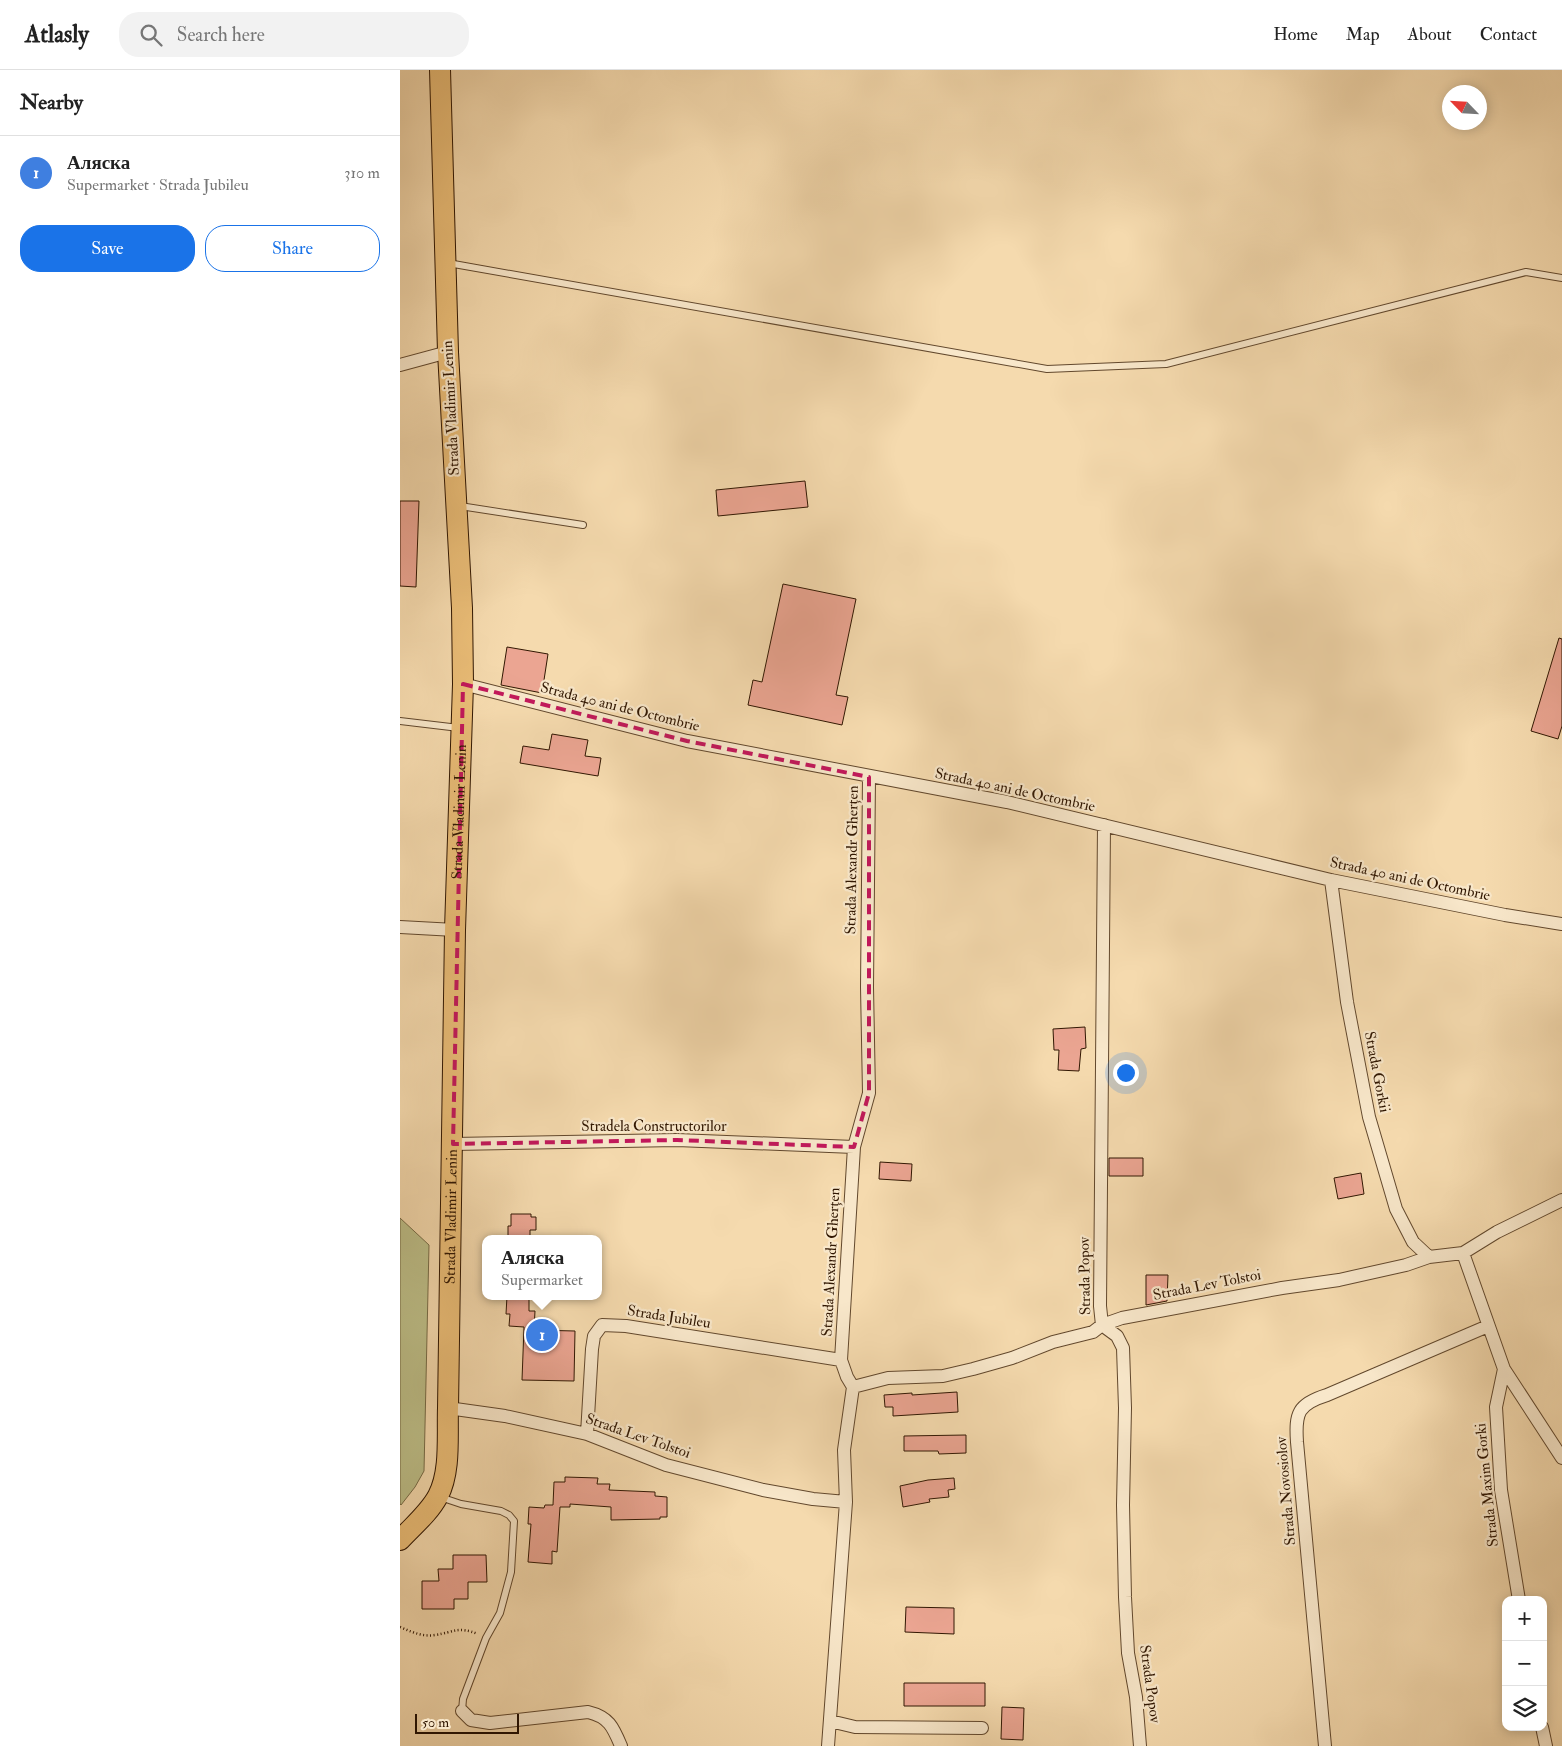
<!DOCTYPE html>
<html lang="en">
<head>
<meta charset="utf-8">
<style>
  :root { --surface:#fff; --page:#f2f2f2; --text:#222; --muted:#767676; --line:#e0e0e0; --accent:#1a73e8 }
  body { margin:0; font-family:"IM FELL Double Pica",serif; background:var(--page); color:var(--text) }
  .controls { position:absolute; right:15px; bottom:15px; display:grid; overflow:hidden; border-radius:10px; box-shadow:0 2px 12px #0003 }
  .controls button { width:45px; height:45px; display:grid; place-items:center; padding:0; border:0; border-bottom:1px solid var(--line); background:var(--surface); color:var(--text); font:25px sans-serif }
  .compass { position:absolute; left:1042px; top:15px; width:45px; height:45px; border-radius:50%; background:var(--surface); box-shadow:0 2px 12px #0003; rotate:295deg }
  .scale { position:absolute; left:15px; bottom:12px; width:104px; box-sizing:border-box; padding-left:5px; border:2px solid #311702; border-top:0; font-size:14px; line-height:18px; white-space:nowrap; color:#311702; -webkit-text-stroke:4px #f8e7ca; paint-order:stroke }
  .you { position:absolute; left:725px; top:1002px; width:18px; height:18px; margin:-12px; border:4px solid #fff; border-radius:50%; background:#1a73e8; box-shadow:0 0 0 8px #1a73e833 }
  .badge { display:grid; place-items:center; width:32px; height:32px; border-radius:50%; background:var(--accent); color:#fff; font-size:16px; font-weight:700 }
  .pin { position:absolute; translate:-50% -50%; border:2px solid #fff; box-shadow:0 1px 5px #0006 }
  .popup { position:absolute; left:82px; top:1165px; width:120px; height:65px; box-sizing:border-box; display:grid; place-content:center; border-radius:10px; background:var(--surface); filter:drop-shadow(0 1px 4px #0005); font-size:16px; white-space:nowrap; color:var(--muted) }
  .popup b { font-size:19px; color:var(--text) }
  .popup::after { content:''; position:absolute; left:50%; top:100%; margin-left:-10px; border:10px solid transparent; border-top-color:var(--surface) }
  .list { margin:0; padding:0; list-style:none }
  h2 { display:flex; justify-content:space-between; align-items:center; height:65px; margin:0; padding:0 20px; font-size:21px }
  h2 small { font-size:16px; font-weight:400; color:var(--muted) }
  .list li { display:grid; grid-template-columns:32px 1fr auto; gap:15px; align-items:center; box-sizing:border-box; height:75px; padding:0 20px; border-top:1px solid var(--line) }
  .list b { display:block; font-size:19px; white-space:nowrap }
  .list p { margin:0; font-size:16px; white-space:nowrap; color:var(--muted) }
  .list em { font-size:16px; font-style:normal; color:var(--muted) }
  .actions { display:flex; gap:10px; padding:15px 20px }
  .actions a { flex:1; padding:11px 0; border:1px solid var(--accent); border-radius:20px; text-align:center; font-size:18px; color:var(--accent) }
  .actions .main { background:var(--accent); color:#fff }
  .icon { flex:none; width:28px; height:28px; fill:none; stroke:currentColor; stroke-width:2; stroke-linecap:round; stroke-linejoin:round }
  .map { position:relative; flex:none; width:1162px; height:1676px; overflow:hidden }
  header { display:flex; align-items:center; gap:30px; box-sizing:border-box; height:70px; padding:0 25px; background:var(--surface); border-bottom:1px solid var(--line) }
  header strong { font-size:24px }
  nav { display:flex; gap:28px; margin-inline-start:auto; font-size:18px }
  .search { width:350px; height:45px; background:var(--page); display:flex; align-items:center; gap:12px; box-sizing:border-box; padding:0 18px; border-radius:20px; color:var(--muted); font-size:19px }
  main { display:flex }
  aside { flex:1; background:var(--surface) }
  .map>svg:first-child { display:block }
  .pitch { fill:#bdbf89; stroke:#776b46 }
  .building { fill:#eba592; stroke:#311702 }
  .lines { fill:none; stroke-linecap:round; stroke-linejoin:round }
  .service-casing { stroke:#62482d; stroke-width:8 }
  .minor-casing { stroke:#62482d; stroke-width:14 }
  .primary-casing { stroke:#311702; stroke-width:22 }
  .path { stroke:#311702; stroke-width:2.5; stroke-dasharray:1 2.5; stroke-linecap:butt }
  .service { stroke:#f8e7ca; stroke-width:6 }
  .minor { stroke:#f8e7ca; stroke-width:12 }
  .primary { stroke:#eabd77; stroke-width:20 }
  .marked { fill:none; stroke:#c2185b; stroke-width:4; stroke-dasharray:10 6; stroke-linejoin:round }
  .labels { text-anchor:middle; dominant-baseline:central; stroke-width:4.5; stroke-linejoin:round; paint-order:stroke }
  .street-label { font-size:15px; fill:#311702; stroke:#f8e7ca }
</style>
</head>
<body>
<header>
<strong>Atlasly</strong>
<div class="search"><svg class="icon" aria-label="search" viewBox="0 0 24 24"><circle cx="10" cy="10" r="6"/><path d="M15 15l6 6"/></svg>Search here</div>
<nav><a>Home</a><a>Map</a><a>About</a><a>Contact</a></nav>
</header>
<main>
<aside>
<h2>Nearby<small></small></h2>
<ul class="list">
<li><span class="badge" style="background:#3f7fe0">1</span><div><b>Аляска</b><p>Supermarket · Strada Jubileu</p></div><em>310 m</em></li>
</ul>
<div class="actions"><a class="main">Save</a><a>Share</a></div>
</aside>
<div class="map">
<svg width="1162" height="1676" viewBox="0 0 1162 1676">
  <rect width="100%" height="100%" fill="#f5daae"/>
  <filter id="stains"><feTurbulence type="fractalNoise" baseFrequency=".004" numOctaves="4"/><feColorMatrix values="0 0 0 0 .2 0 0 0 0 .09 0 0 0 0 .02 0 0 0 .5 -.17"/></filter>
  <radialGradient id="worn" r=".72"><stop offset=".6" stop-color="#630" stop-opacity="0"/><stop offset="1" stop-color="#630" stop-opacity=".3"/></radialGradient>
  <!-- pitch -->
  <path class="pitch" d="M0,1148L29,1175L24,1401L15,1417L1,1435L0,1434Z"/>
  <!-- building -->
  <path class="building" d="M405,411L408,437L318,446L316,420Z
    M0,431H19L16,517L0,516Z
    M383,514L456,529L436,625L448,627L442,655L348,635L353,610L362,612Z
    M1159,568L1162,569V656L1158,669L1131,661Z
    M107,577L148,584L142,623L101,615Z
    M152,664L188,670L185,686L201,688L198,706L120,693L123,676L149,680Z
    M685,957L686,978L681,979L679,1001L658,1000L659,980H654L653,959Z
    M709,1088H743V1106H709Z
    M480,1092L512,1094L511,1111L479,1109Z
    M961,1103L964,1124L938,1129L934,1108Z
    M111,1144H131V1147H136V1160H130V1169H108V1156H111Z
    M746,1205H768L767,1231L746,1235Z
    M107,1226H129V1241H135L134,1260L175,1261L174,1311L122,1310L124,1257L109,1256L110,1244H106Z
    M557,1322L558,1342L493,1346V1337H485L484,1325L512,1323V1325Z
    M566,1365V1383L539,1384L538,1381H504V1366Z
    M165,1407L198,1408L197,1414H210L209,1420L255,1422V1426L267,1427V1447H260V1449L211,1450V1437L170,1434V1437H160L157,1482L152,1481V1494L128,1492L131,1454H128L129,1437L144,1438L145,1435H153L154,1412H165Z
    M554,1408L555,1419L548,1420L549,1427L529,1429L530,1432L503,1437L500,1416L528,1410Z
    M53,1485H86L87,1512H68V1529H54V1539H22V1511H39L38,1499H53Z
    M506,1537L554,1538V1564L505,1562Z
    M504,1613H585V1636H504Z
    M602,1637L624,1638L623,1670L601,1669Z"/>
  <g class="lines">
    <!-- service casing -->
    <g class="service-casing">
      <path id="service" d="M48,193L647,299L766,294L1126,202L1162,208
        M60,436L183,455
        M0,651L59,658
        M40,1427L61,1434L101,1441L109,1445L114,1451L111,1502L100,1543L86,1568L63,1629L62,1641"/>
    </g>
    <!-- minor casing -->
    <g class="minor-casing">
      <path id="minor" d="M0,295L48,282
        M63,614L287,671L607,732L931,810L1105,845L1162,854
        M704,755L700,1236L702,1255L717,1266L723,1278L725,1338L723,1435L725,1527L728,1583L736,1627L740,1676
        M931,810L947,932L969,1047L996,1139L1013,1172L1029,1187
        M0,857L55,860
        M53,1074L277,1070L454,1077
        M1063,1183L1104,1299L1096,1337L1101,1420L1119,1530
        M1104,1299L1162,1388
        M453,1317L488,1308L543,1306L573,1299L612,1288L653,1272L693,1262L702,1255L722,1248L882,1218L939,1210L1006,1195L1029,1187L1063,1183L1097,1162L1162,1130
        M48,1338L105,1346L187,1364L266,1395L363,1420L413,1429L446,1432
        M187,1364L192,1279L194,1266L202,1255L226,1256L441,1290
        M62,1641L71,1650L90,1653L188,1642C209,1647 213,1657 221,1676
        M430,1651L455,1657L582,1658
        M1142,1657L1146,1676
        M428,1676L446,1432L444,1380L453,1317L447,1307L441,1290L454,1077L469,1023L467,917L469,707
        M925,1676L897,1372C895,1343 898,1334 927,1325L1088,1256"/>
    </g>
    <!-- primary casing -->
    <g class="primary-casing">
      <g id="primary">
        <path id="s1" d="M0,1470C13,1456 29,1443 38,1426C51,1401 47,1366 48,1338L55,860L63,614L62,538L48,282L40,0"/>
      </g>
    </g>
    <!-- path -->
    <path class="path" d="M0,1557C12,1562 22,1567 35,1565C55,1562 57,1556 78,1564"/>
    <!-- service -->
    <use href="#service" class="service"/>
    <!-- minor -->
    <use href="#minor" class="minor"/>
    <!-- primary -->
    <use href="#primary" class="primary"/>
  </g>
  <!-- marked area -->
  <path class="marked" d="M63,614L287,671L469,707V1023L454,1077L277,1070L53,1074Z"/>
  <g class="labels">
    <!-- street labels -->
    <g class="street-label">
      <text transform="translate(51 338) rotate(-93)">Strada Vladimir Lenin</text>
      <text transform="translate(220 637) rotate(14)">Strada 40 ani de Octombrie</text>
      <text transform="translate(615 720) rotate(12)">Strada 40 ani de Octombrie</text>
      <text stroke="none"><textPath href="#s1" startOffset="744">Strada Vladimir Lenin</textPath></text>
      <text transform="translate(452 790) rotate(-89)">Strada Alexandr Gherțen</text>
      <text transform="translate(1010 809) rotate(12)">Strada 40 ani de Octombrie</text>
      <text transform="translate(977 1002) rotate(79)">Strada Gorkii</text>
      <text x="254" y="1056">Stradela Constructorilor</text>
      <text stroke="none"><textPath href="#s1" startOffset="339">Strada Vladimir Lenin</textPath></text>
      <text transform="translate(431 1192) rotate(-87)">Strada Alexandr Gherțen</text>
      <text transform="translate(685 1206) rotate(-91)">Strada Popov</text>
      <text transform="translate(807 1215) rotate(-11)">Strada Lev Tolstoi</text>
      <text transform="translate(269 1247) rotate(9)">Strada Jubileu</text>
      <text transform="translate(238 1366) rotate(19)">Strada Lev Tolstoi</text>
      <text transform="translate(1087 1415) rotate(-96)">Strada Maxim Gorki</text>
      <text transform="translate(886 1421) rotate(-95)">Strada Novosiolov</text>
      <text transform="translate(750 1614) rotate(82)">Strada Popov</text>
    </g>
  </g>
  <rect width="100%" height="100%" filter="url(#stains)"/>
  <rect width="100%" height="100%" fill="url(#worn)"/>
</svg>
<div class="controls">
<button>+</button>
<button>−</button>
<button><svg class="icon" aria-label="layers" viewBox="0 0 24 24"><path d="M12 4l9 5-9 5-9-5zM3 14l9 5 9-5"/></svg></button>
</div>
<svg class="compass" viewBox="-18 -18 36 36"><path d="M0-13l5 13h-10z" fill="#e53935"/><path d="M0 13l5-13h-10z" fill="#767676"/></svg>
<div class="scale">50 m</div>
<div class="you"></div>
<div class="pin badge" style="left:142px;top:1265px;background:#3f7fe0">1</div>
<div class="popup"><b>Аляска</b>Supermarket</div>
</div>
</main>
</body>
</html>
